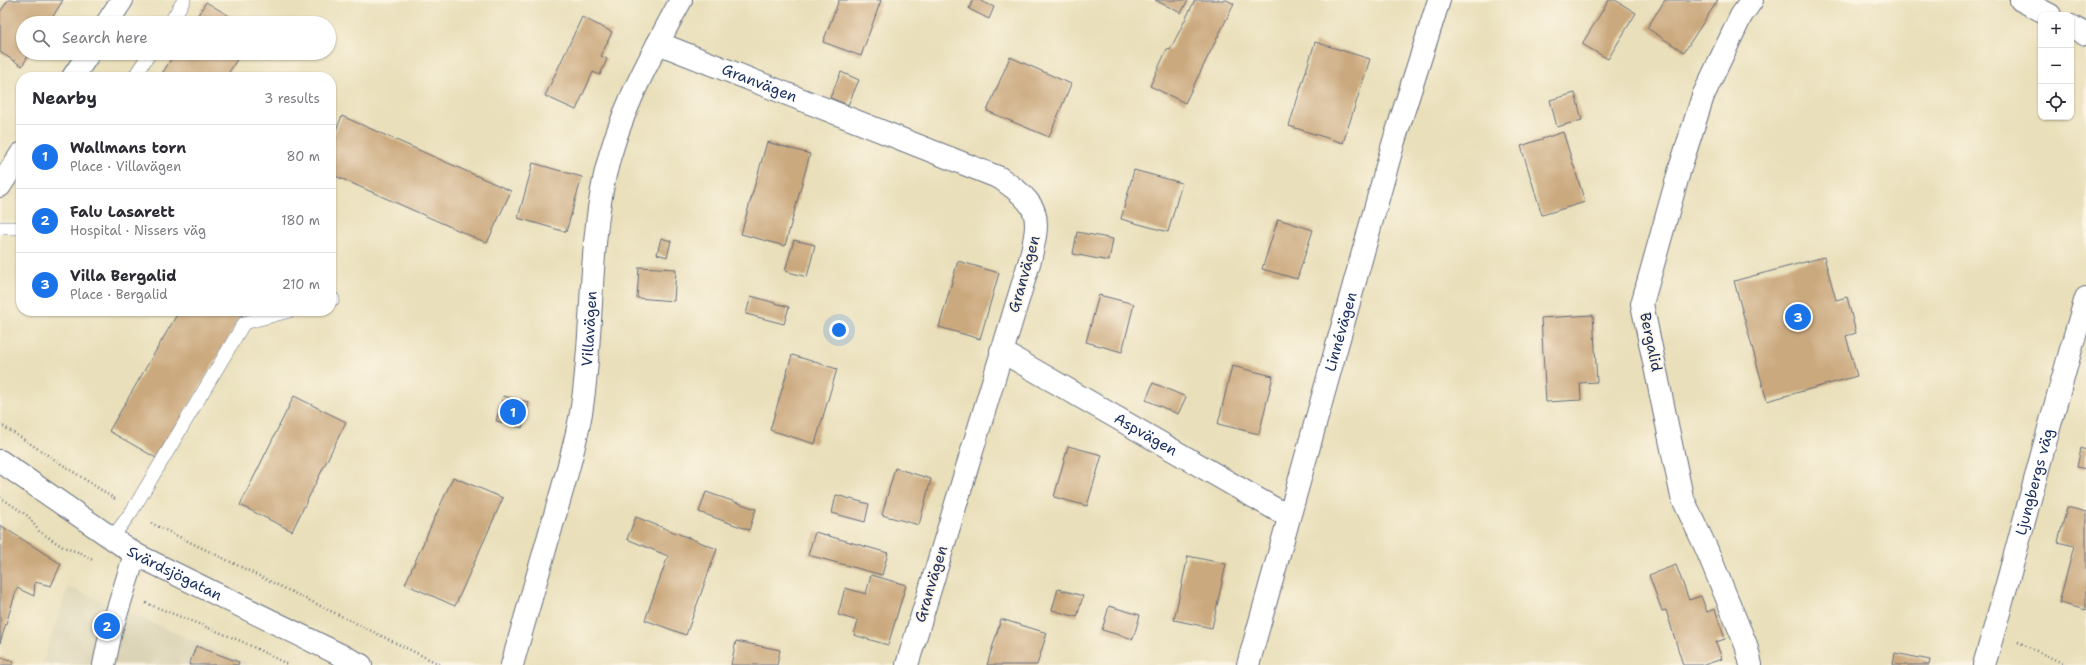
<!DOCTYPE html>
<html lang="en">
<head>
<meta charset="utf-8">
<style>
  :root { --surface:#fff; --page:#f2f2f3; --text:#2b2b33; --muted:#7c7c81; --line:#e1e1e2; --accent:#1a73e8 }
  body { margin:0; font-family:"Shantell Sans",sans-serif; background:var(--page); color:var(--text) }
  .controls { position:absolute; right:12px; top:12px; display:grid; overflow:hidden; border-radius:8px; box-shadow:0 1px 3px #0004 }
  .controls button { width:36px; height:36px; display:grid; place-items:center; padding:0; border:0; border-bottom:1px solid var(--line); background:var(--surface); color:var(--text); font:20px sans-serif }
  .you { position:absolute; left:839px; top:330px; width:14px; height:14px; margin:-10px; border:3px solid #fff; border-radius:50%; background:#1a73e8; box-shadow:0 0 0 6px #1a73e833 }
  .badge { display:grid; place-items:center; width:26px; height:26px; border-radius:50%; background:var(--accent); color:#fff; font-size:13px; font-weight:700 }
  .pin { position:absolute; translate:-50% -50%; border:2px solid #fff; box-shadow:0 1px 4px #0006 }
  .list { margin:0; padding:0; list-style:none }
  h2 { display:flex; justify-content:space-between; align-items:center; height:52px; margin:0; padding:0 16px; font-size:17px }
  h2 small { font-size:13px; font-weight:400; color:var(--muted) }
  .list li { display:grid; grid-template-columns:26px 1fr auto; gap:12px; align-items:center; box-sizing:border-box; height:64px; padding:0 16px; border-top:1px solid var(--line) }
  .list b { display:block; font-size:15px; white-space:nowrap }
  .list p { margin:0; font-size:13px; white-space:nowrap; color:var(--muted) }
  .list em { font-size:13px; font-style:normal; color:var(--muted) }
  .icon { flex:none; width:22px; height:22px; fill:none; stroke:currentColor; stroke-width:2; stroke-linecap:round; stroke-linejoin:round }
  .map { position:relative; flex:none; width:2086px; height:665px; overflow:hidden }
  .search { position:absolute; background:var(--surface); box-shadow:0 1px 3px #0004; left:16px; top:16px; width:320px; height:44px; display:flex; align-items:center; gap:10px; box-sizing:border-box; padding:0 14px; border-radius:22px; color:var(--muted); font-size:15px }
  .panel { position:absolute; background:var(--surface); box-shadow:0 1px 3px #0004; left:16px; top:72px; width:320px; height:244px; border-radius:16px }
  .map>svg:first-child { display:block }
  .built { fill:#dbd4b6 }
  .building { fill:#cba97e }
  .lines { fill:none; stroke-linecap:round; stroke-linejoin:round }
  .service-casing { stroke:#636d7e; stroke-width:14 }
  .minor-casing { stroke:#636d7e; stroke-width:24 }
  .tertiary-casing { stroke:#636d7e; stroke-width:24 }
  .path { stroke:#636d7e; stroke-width:2.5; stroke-dasharray:1 3; stroke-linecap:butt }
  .service { stroke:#fff; stroke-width:13 }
  .minor { stroke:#fff; stroke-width:22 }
  .tertiary { stroke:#fff; stroke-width:22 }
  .labels { text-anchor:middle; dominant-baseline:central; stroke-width:3; stroke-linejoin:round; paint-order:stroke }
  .street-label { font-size:15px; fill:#1b2f5e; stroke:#fcf5e5 }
</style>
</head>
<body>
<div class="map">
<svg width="2086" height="665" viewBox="0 0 2086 665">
  <rect width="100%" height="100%" fill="#fcf5e5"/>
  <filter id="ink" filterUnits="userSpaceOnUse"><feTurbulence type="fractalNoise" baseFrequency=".025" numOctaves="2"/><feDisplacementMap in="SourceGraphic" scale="8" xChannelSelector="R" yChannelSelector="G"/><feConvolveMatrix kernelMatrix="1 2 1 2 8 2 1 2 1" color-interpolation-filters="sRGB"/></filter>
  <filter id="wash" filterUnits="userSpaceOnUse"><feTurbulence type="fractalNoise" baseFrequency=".012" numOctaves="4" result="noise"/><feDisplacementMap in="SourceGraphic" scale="16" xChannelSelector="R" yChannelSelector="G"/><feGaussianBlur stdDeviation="0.9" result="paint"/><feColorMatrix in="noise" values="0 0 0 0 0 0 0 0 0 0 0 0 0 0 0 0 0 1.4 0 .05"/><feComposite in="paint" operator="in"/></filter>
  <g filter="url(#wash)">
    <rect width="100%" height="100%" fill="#e9dfba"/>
    <!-- built -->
    <path class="built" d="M68,587L251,665H42Z"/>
    <g id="blocks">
      <!-- building -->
      <path class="building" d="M8,0H63L49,23H23V53H30L22,66L0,52V12Z
        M839,0H881L861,56L823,42Z
        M973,0H979L994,7L989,19L969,9Z
        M1155,0H1188L1181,13Z
        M1195,0H1227L1234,4L1185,103L1150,86L1167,49L1170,50Z
        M1609,0H1615L1636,13L1608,59L1582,44Z
        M1665,0H1718L1684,52L1647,28Z
        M206,2L241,23H193Z
        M582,17L612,32L601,56L607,59L600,75L593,72L576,110L545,96Z
        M1315,42L1370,59L1343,143L1289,126Z
        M175,53H241L226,77H160Z
        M1010,57L1071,84L1049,137L987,111Z
        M841,72L859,80L848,105L830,98Z
        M1575,93L1582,120L1557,127L1550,100Z
        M342,116L511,191L487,243L331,174V142Z
        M1563,132L1585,202L1542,215L1521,146Z
        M767,142L810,154L785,246L741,234Z
        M533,163L582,177L566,232L518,218Z
        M1134,170L1182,183L1168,232L1121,219Z
        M1278,219L1313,230L1297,279L1262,269Z
        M1077,232L1113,239L1109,261L1073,254Z
        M661,238L671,241L667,257L657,254Z
        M794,240L815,245L807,277L785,271Z
        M1824,257L1836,300L1847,297L1856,333L1846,336L1857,376L1767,401L1734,281Z
        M958,261L999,273L980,339L939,327Z
        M639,267L676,269L674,301L637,298Z
        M1099,295L1134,304L1122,352L1086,342Z
        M751,296L789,307L784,324L746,314Z
        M179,311H244L158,459L109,431Z
        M1593,315L1597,382L1580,383L1581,400L1546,402L1541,318Z
        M792,355L837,369L815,444L770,430Z
        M1232,366L1273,376L1259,434L1218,424Z
        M1153,383L1186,397L1178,414L1146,400Z
        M294,396L346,422L292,531L240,505Z
        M503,396L529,402L522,428L496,421Z
        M1068,446L1102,455L1087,506L1054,497Z
        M2081,448L2086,450V469L2077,467Z
        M895,468L931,479L919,525L882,515Z
        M453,477L503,498L455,606L405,584Z
        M706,492L756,509L749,530L699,512Z
        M836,495L869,504L865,522L832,513Z
        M2067,507L2086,512V610L2059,603L2074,546L2058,542Z
        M636,517L717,549L686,635L645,620L668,556L627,539Z
        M0,525L61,564L51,586L35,582L34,596L17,588L0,643Z
        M815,532L888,553L882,575L808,555Z
        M1188,556L1226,564L1212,628L1174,620Z
        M1676,565L1689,600L1701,596L1707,612L1715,609L1725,639L1716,642L1722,659L1704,665H1683L1666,610L1662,611L1649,575Z
        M871,575L906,585L888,645L854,635L858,621L838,615L845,588L866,594Z
        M1058,589L1083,596L1077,617L1052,610Z
        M1109,606L1140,615L1133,639L1102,630Z
        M1001,619L1047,633L1037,665H987Z
        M736,641L780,650L777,665H731Z
        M196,646L239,662L238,665H189Z
        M1895,653L1930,660L1929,665H1893Z
        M0,657L14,661L13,665H0Z"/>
    </g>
  </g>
  <g filter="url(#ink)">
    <use href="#blocks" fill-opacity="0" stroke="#636d7e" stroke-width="1"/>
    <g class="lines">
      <!-- service casing -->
      <g class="service-casing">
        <path id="service" d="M170,23L184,0
          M134,77L150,53
          M0,228H21
          M331,300L333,299
          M112,538L132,511L244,323L289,311"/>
      </g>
      <!-- minor casing -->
      <g class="minor-casing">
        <g id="minor">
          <path d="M2021,0L2050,15"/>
          <path d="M107,23L122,0"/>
          <path d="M2071,26L2086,34"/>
          <path id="s1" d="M658,43L1000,178C1040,206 1041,214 1030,260L907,665"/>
          <path d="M73,77L89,53"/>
          <path d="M0,186L21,154"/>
          <path id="s2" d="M1001,351L1289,517"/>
          <path d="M104,665L111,631L135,554"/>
          <path id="s3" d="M512,665C525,618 539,571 552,525C563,488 574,451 581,413C594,334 588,253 605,175C619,112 651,56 681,0"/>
          <path d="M1751,665L1746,645L1707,550L1682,497L1642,304L1681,165L1703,96L1741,16L1752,0"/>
          <path id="s4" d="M1984,665C2020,543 2049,420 2086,298"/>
        </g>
      </g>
      <!-- tertiary casing -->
      <g class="tertiary-casing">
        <g id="tertiary">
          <path id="s5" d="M0,461L135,554L361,665"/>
          <path id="s6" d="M1248,665L1394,141L1439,0"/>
        </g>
      </g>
      <!-- path -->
      <path class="path" d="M0,424L115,499
        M0,497L28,516L39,531L63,547L81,553L94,561
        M151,523L441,665
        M146,603L241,641L289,665
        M2018,642L2066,665"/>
      <!-- service -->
      <use href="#service" class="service"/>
      <!-- minor -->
      <use href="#minor" class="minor"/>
      <!-- tertiary -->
      <use href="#tertiary" class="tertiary"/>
    </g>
  </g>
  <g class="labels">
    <!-- street labels -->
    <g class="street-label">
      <text stroke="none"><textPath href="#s1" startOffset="109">Granvägen</textPath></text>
      <text transform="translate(1024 274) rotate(-74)">Granvägen</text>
      <text stroke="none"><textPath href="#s3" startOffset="346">Villavägen</textPath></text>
      <text stroke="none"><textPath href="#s6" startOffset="346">Linnévägen</textPath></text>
      <text transform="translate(1651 342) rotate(78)">Bergalid</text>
      <text stroke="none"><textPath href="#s2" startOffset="167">Aspvägen</textPath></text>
      <text stroke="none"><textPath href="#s4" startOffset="190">Ljungbergs väg</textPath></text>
      <text stroke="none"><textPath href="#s5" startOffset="208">Svärdsjögatan</textPath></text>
      <text transform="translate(931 584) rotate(-73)">Granvägen</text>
    </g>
  </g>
</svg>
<div class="controls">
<button>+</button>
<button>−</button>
<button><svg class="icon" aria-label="locate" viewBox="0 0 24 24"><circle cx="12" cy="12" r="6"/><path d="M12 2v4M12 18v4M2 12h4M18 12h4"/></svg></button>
</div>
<div class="you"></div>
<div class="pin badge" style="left:513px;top:412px">1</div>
<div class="pin badge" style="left:107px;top:626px">2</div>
<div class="pin badge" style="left:1798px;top:317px">3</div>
<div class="search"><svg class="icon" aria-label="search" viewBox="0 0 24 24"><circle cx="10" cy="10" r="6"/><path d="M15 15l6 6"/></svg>Search here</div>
<section class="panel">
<h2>Nearby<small>3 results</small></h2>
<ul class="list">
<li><span class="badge">1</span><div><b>Wallmans torn</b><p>Place · Villavägen</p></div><em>80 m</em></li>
<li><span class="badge">2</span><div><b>Falu Lasarett</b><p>Hospital · Nissers väg</p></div><em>180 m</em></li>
<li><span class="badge">3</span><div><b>Villa Bergalid</b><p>Place · Bergalid</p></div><em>210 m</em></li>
</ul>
</section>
</div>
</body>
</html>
